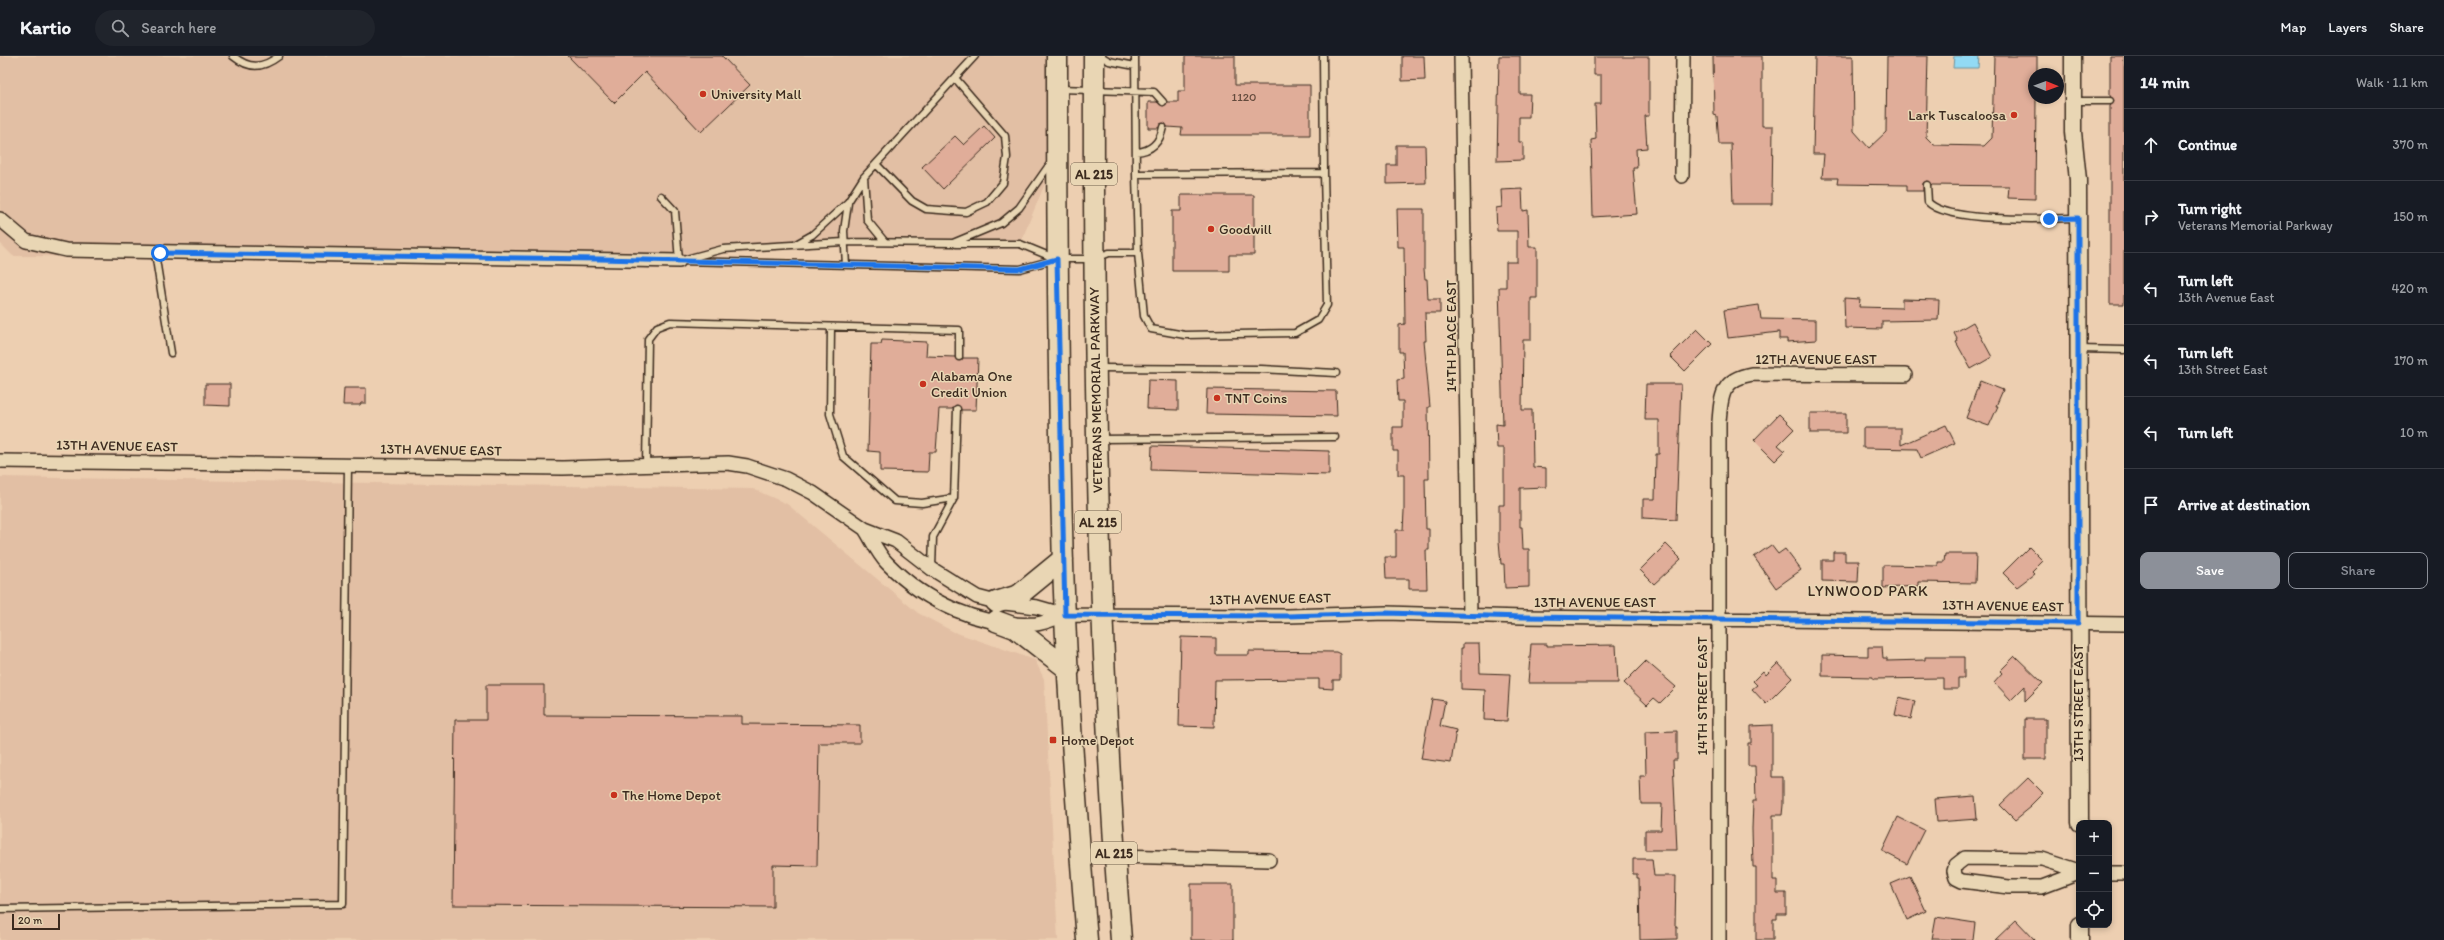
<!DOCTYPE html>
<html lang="en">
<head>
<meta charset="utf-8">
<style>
  :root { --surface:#171b24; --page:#20242c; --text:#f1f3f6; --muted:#9ea1a6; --line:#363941; --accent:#8c9099 }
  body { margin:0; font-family:Itim,sans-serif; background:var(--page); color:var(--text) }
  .controls { position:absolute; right:12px; bottom:12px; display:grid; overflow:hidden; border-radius:8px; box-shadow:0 2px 6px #0003 }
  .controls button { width:36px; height:36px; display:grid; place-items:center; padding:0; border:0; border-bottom:1px solid var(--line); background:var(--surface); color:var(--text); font:20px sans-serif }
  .compass { position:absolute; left:2028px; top:12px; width:36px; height:36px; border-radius:50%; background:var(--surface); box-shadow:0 2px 6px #0003; rotate:91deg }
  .scale { position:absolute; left:12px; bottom:10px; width:48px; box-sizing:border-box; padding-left:4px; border:2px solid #3b2a1e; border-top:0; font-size:11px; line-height:14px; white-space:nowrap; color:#3b2a1e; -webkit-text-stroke:3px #e9d6b4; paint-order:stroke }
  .stop { position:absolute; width:12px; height:12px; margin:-9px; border:3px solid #1a73e8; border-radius:50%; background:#fff }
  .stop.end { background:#1a73e8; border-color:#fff; box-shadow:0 1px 4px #0008 }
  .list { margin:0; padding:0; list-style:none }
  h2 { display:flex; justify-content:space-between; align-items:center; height:52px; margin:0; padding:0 16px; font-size:17px }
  h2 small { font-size:13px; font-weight:400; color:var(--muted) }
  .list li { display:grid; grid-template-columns:26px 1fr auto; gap:12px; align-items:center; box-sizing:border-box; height:72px; padding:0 16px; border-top:1px solid var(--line) }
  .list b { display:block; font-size:15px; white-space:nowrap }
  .list p { margin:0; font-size:13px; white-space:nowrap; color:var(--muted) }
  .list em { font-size:13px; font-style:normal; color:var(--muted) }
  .actions { display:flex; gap:8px; padding:12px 16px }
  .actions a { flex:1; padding:9px 0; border:1px solid var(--accent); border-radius:8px; text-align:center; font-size:14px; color:var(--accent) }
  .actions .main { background:var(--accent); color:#fff }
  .icon { flex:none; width:22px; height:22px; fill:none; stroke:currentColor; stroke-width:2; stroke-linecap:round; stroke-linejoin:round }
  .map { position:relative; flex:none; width:2124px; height:884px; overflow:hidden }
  header { display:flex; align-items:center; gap:24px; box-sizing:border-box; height:56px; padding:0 20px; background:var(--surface); border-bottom:1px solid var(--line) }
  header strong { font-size:19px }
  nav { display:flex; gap:22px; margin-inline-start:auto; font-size:14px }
  .search { width:280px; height:36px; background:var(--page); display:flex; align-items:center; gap:10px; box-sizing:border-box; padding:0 14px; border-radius:22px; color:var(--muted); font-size:15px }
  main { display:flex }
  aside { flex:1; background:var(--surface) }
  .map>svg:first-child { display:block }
  .built { fill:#e2bfa4 }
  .water { fill:#92daf4; stroke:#6f949e }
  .building { fill:#e0ad99; stroke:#3b2a1e }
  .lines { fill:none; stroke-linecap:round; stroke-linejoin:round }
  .service-casing { stroke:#3b2a1e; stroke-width:9 }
  .minor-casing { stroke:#3b2a1e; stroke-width:16 }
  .tertiary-casing { stroke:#3b2a1e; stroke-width:19 }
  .primary-casing { stroke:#3b2a1e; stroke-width:23 }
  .service { stroke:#e9d6b4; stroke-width:6 }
  .minor { stroke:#e9d6b4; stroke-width:13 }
  .tertiary { stroke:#e9d6b4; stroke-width:16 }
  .primary { stroke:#e9d6b4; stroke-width:20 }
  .route { stroke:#1a73e8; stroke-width:5 }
  .poi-dot { fill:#c8321e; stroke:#e9d6b4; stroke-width:1.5 }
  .labels { text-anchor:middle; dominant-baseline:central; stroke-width:3; stroke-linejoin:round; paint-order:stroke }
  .number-label { font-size:12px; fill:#644b3d }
  .shield { fill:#e9d6b4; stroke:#6f5e4b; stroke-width:1 }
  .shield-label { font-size:13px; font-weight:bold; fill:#3b2a1e }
  .poi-label { font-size:14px; fill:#3b2a1e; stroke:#e9d6b4; text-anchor:start }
  .street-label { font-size:14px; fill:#3b2a1e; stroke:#e9d6b4 }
  .neighbourhood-label { font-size:15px; letter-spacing:1px; fill:#3b2a1e; stroke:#e9d6b4 }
</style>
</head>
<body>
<header>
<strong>Kartio</strong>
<div class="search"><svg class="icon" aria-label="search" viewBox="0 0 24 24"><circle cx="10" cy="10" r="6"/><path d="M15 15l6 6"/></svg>Search here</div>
<nav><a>Map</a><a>Layers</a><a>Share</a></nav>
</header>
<main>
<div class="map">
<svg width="2124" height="884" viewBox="0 0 2124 884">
  <rect width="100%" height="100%" fill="#edcfb1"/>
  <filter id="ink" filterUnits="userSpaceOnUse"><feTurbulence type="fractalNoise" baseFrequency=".025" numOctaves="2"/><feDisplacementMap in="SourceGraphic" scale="8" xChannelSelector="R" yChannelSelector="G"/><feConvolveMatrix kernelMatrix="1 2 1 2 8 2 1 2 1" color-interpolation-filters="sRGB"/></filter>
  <g filter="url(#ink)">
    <!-- built -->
    <path class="built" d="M0,0H1057L1058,96L1020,188L844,186L723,193L679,205L13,200L0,187Z
      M0,421L753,433L787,448L918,557L954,576L1035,604L1044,623L1058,884H0Z"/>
    <!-- water -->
    <path class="water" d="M1954,0H1979L1978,12H1953Z"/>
    <!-- building -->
    <path class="building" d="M568,0H722L750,29L701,76L645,16L614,47Z
      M1185,0H1235V29H1310V79H1181L1182,72L1167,71L1164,67L1158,72H1148V46H1157L1164,50L1167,46H1178V35H1185Z
      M1402,0H1424L1425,24L1402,25Z
      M1499,0H1520V38H1530L1529,61H1519V86H1523V104L1497,105Z
      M1713,0H1762V70H1773L1772,148H1733L1731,88H1719L1717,60L1714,59Z
      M1815,0H1853L1854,75L1869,92L1886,76L1887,0H1928L1926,81L1934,89L1984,90L1992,82L1994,0H2037V18H2034V42H2036L2035,143L2008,142L2009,130L1932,129L1927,125L1923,127V135H1907V129L1837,128L1838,122H1822L1824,98H1813Z
      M2110,0H2124V248H2110V50L2114,45L2110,40Z
      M1594,1H1649V60H1645L1647,92L1636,93L1637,112H1633L1637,158L1593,161L1591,84L1596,83L1595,48H1601V19H1594Z
      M984,70L995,82L943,133L922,111L955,80L964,89Z
      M1396,89H1425L1426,127L1387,128V109H1396Z
      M1522,133L1523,155L1528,154L1529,191H1537V242H1531V284H1523L1522,354H1532L1533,411L1546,412V431L1520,432V471H1522L1523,493H1529V531L1505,532L1504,508H1501L1499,485V449H1504V392H1497L1496,368L1503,369L1499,231H1506V206H1517V175H1497L1496,152L1502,151L1501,134Z
      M1181,139H1254V199H1229V215H1172V155H1181Z
      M1397,153H1424V213L1425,223H1427L1428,243H1440V257H1425L1426,285H1424L1430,351H1428L1429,423H1425L1426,473H1429V494H1426L1427,533H1409V523H1386L1385,501H1396V474H1403L1404,455V419H1398V395H1393V371H1403V345H1398L1397,324L1404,323L1403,296H1399V269L1405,268L1404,191H1398Z
      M1844,242L1860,243L1859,251L1902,252V243L1939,244L1938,264L1882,265V273L1845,272Z
      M1759,249L1761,263L1816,264V284L1787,286V283H1779V276L1728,282L1724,254Z
      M1973,266L1992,301L1971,313L1956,286L1958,285L1954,277Z
      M1697,273L1712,288L1685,315L1670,300Z
      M882,284L927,286L926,300L955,301L959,305L963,302H978L976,354H961L957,349L952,353H939L936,396H929L928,416L880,415V396L868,395L871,288H881Z
      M1148,324L1178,325V354L1147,353Z
      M1980,325L2003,334L1996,350H1998L1989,370L1966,362Z
      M205,328H230V350L205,349Z
      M1646,328H1681L1676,464L1643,462V443H1655L1656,398H1659V364H1645Z
      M344,332H366V347H361L360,349H343Z
      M1207,333L1336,335L1337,360L1206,358Z
      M1810,357H1846V377H1810Z
      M1779,358L1794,373L1778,389L1785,395L1775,405L1754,384Z
      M1946,369L1955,387L1921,402L1917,393L1863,392V372H1901V389Z
      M1152,390L1329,395V419L1151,414Z
      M1666,488L1681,503L1654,528L1640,514Z
      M1771,489L1778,498L1785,493L1801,514L1776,532L1754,501Z
      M2029,491L2043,505L2032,516L2034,518L2017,531L2003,517Z
      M1833,496H1845V505H1859L1858,526L1822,525V504H1833Z
      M1945,498H1976L1975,527L1919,526V530L1883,532V509L1938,510V506H1944Z
      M1181,581L1216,582V599H1249V595L1336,596L1340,598V624H1333V633L1319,632V623L1215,624L1214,671L1179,670Z
      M1463,587H1479L1480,617L1510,618L1507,665L1484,664L1485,634L1461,633V592H1463Z
      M1531,588H1547V590L1616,589L1618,627H1528Z
      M1868,591H1882L1883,602H1887V605L1925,604V601H1964V622H1958V633H1943V622L1873,623V621L1822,620V599L1868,600Z
      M2015,600L2043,627L2025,645V630L2011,644L1994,626L2002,617L2000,615Z
      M1646,605L1676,631L1660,647L1654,642L1647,649L1624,627Z
      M1778,607L1792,622L1766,648L1752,633L1757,629L1753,625L1763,615L1766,619Z
      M486,629H544V659L742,660V668L860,669V687H819L817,810L773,809V851L453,849L455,664H486Z
      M1899,641L1915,645L1911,663L1895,659Z
      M1432,643L1445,645L1440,670L1456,674L1451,707L1421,703Z
      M2025,663H2046V703H2025Z
      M1772,669V721H1783V749L1782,759H1773V824H1777V837H1786V858H1777V863H1773V884H1756V811H1753L1752,773L1753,745H1756L1755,710H1748V687H1751V670Z
      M1677,675V704H1673L1677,794H1645V774H1661L1662,748H1641L1640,720H1646L1645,676Z
      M2028,722L2043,737L2030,750L2031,751L2015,764L2000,749Z
      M1975,740L1977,763L1937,766L1935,743Z
      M1898,761L1924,774L1907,808L1882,795Z
      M1633,803H1652L1654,820H1676L1675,870H1677V883L1640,884L1639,822H1637V818H1633Z
      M1910,820L1926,855L1907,864L1891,828Z
      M1191,828H1233V884H1191Z
      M1936,861L1975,867L1973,884L1932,883Z
      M2016,864L2035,884H1995Z"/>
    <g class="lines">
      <!-- service casing -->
      <g class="service-casing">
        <path id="service" d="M233,0C249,13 262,13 279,0
          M1101,0L1109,5L1135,10
          M1135,0L1136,118L1324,117L1323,0
          M1060,33L1154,36L1163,46
          M2073,45H2110
          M1136,96C1151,95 1160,87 1163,71
          M876,108L912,145L926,153L966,156L987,146L1003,127L1007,101L1005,80L955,22
          M1136,118L1138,197L1144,260L1151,273L1185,279L1295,277L1318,264L1327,249L1324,117
          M864,121L867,164L885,186
          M1927,129L1928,146C1947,167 2048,163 2078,162
          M661,140L675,155L679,205
          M796,188L812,179L848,146L864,121L975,0
          M956,188H1020L1054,202
          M155,197L171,297
          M686,203L723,193L844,186L953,187L1001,167L1019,152L1052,105
          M679,205L1020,213L1057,203H1094L1109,197H1138
          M846,209L844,175L848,147
          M831,271L830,358L843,400L895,445L922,447L954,442
          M2079,293L2124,294
          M1097,312L1261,313L1336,317
          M1099,383L1335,381
          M646,409L648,283L657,271L670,266L959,274V301
          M932,512L933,481L954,442L957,353
          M0,853L343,848L348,408"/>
      </g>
      <!-- minor casing -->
      <g class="minor-casing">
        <path id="minor" d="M1461,0L1470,560
          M1682,120L1683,0
          M0,163L26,185L66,194L679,205
          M0,405L563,412L728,407L747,410L786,423L813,437L865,473L896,485L932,513L977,541L996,546L1037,551L1065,559L1288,560L1386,557L1523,561L2124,568
          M865,473C872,484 878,498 887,507C925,546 980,572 1036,568C1045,567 1056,562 1065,559
          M1080,799L1269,804
          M2079,815L2042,803L1965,802L1956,809L1954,815L1956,822L1962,825L2009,831H2042L2079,817
          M2109,817H2124
          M1719,884V366C1721,339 1722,323 1752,318L1905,319"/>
      </g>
      <!-- tertiary casing -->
      <g class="tertiary-casing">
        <path id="tertiary" d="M2073,0V76L2078,124L2080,767
          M2080,869V884"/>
      </g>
      <!-- primary casing -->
      <g class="primary-casing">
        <path id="primary" d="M1057,0C1057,157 1058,314 1062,471C1065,609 1076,747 1087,884
          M1094,0C1093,295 1098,590 1121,884
          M996,546L1019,539L1063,503
          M996,565L1015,572L1069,614"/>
      </g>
      <!-- service -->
      <use href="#service" class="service"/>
      <!-- minor -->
      <use href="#minor" class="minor"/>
      <!-- tertiary -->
      <use href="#tertiary" class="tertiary"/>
      <!-- primary -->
      <use href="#primary" class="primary"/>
    </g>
  </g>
  <g class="lines" filter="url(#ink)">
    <!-- route -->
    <path class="route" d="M160,197L600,203L1020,213L1057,203L1065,559L1288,560L1386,557L1523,561L2078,567V162L2049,163"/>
  </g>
  <!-- markers -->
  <g class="poi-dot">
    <circle cx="703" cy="38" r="4"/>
    <circle cx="2014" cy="59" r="4"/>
    <circle cx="1211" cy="173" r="4"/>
    <circle cx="923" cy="328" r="4"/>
    <circle cx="1217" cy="342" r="4"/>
    <rect x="1049" y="680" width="8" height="8" rx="2"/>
    <circle cx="614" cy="739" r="4"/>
  </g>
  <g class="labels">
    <!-- number labels -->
    <g class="number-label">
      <text x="1244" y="41">1120</text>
    </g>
    <!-- shield labels -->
    <g class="shield">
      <rect x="1071" y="107" width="46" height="22" rx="3"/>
      <rect x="1075" y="455" width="46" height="22" rx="3"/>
      <rect x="1091" y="786" width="46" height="22" rx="3"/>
    </g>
    <g class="shield-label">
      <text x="1094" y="118">AL 215</text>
      <text x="1098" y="466">AL 215</text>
      <text x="1114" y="797">AL 215</text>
    </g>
    <!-- poi labels -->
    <g class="poi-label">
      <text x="711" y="38">University Mall</text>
      <text x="2006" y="59" text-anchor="end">Lark Tuscaloosa</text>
      <text x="1219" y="173">Goodwill</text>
      <text x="931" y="320">Alabama One<tspan x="931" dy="16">Credit Union</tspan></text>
      <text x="1225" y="342">TNT Coins</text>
      <text x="1061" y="684">Home Depot</text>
      <text x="622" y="739">The Home Depot</text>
    </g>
    <!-- street labels -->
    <g class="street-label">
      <text transform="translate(1451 280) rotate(-90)">14TH PLACE EAST</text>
      <text x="1816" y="303">12TH AVENUE EAST</text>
      <text transform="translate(1096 334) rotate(-91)">VETERANS MEMORIAL PARKWAY</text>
      <text transform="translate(117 390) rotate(1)">13TH AVENUE EAST</text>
      <text transform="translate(441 394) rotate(1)">13TH AVENUE EAST</text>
      <text transform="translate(1270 543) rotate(-1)">13TH AVENUE EAST</text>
      <text x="1595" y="546">13TH AVENUE EAST</text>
      <text transform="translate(2003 550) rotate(1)">13TH AVENUE EAST</text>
      <text transform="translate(1702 640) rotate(-90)">14TH STREET EAST</text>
      <text transform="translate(2078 647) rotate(-90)">13TH STREET EAST</text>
    </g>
    <!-- neighbourhood labels -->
    <g class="neighbourhood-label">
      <text x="1868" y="535">LYNWOOD PARK</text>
    </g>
  </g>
</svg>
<div class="controls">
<button>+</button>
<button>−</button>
<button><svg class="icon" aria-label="locate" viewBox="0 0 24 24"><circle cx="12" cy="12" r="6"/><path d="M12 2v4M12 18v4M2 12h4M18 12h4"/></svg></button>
</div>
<svg class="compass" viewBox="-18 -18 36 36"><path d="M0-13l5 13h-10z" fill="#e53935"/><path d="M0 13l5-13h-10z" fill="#9ea1a6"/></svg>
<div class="scale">20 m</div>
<div class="stop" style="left:160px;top:197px"></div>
<div class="stop end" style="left:2049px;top:163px"></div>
</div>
<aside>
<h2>14 min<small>Walk · 1.1 km</small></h2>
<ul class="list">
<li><svg class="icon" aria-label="ahead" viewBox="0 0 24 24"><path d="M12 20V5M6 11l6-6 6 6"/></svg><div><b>Continue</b></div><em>370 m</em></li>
<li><svg class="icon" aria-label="right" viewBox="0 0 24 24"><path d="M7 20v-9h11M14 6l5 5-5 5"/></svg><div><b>Turn right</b><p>Veterans Memorial Parkway</p></div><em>150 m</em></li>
<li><svg class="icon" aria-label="left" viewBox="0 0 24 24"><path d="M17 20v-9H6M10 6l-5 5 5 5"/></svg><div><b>Turn left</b><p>13th Avenue East</p></div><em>420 m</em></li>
<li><svg class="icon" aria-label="left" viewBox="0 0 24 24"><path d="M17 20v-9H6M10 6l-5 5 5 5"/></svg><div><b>Turn left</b><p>13th Street East</p></div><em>170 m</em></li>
<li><svg class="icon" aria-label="left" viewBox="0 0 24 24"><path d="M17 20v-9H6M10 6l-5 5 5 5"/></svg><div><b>Turn left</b></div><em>10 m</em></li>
<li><svg class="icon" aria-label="arrive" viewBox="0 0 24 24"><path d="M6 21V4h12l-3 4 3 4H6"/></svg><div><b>Arrive at destination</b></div></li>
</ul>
<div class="actions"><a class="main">Save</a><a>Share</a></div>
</aside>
</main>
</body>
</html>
